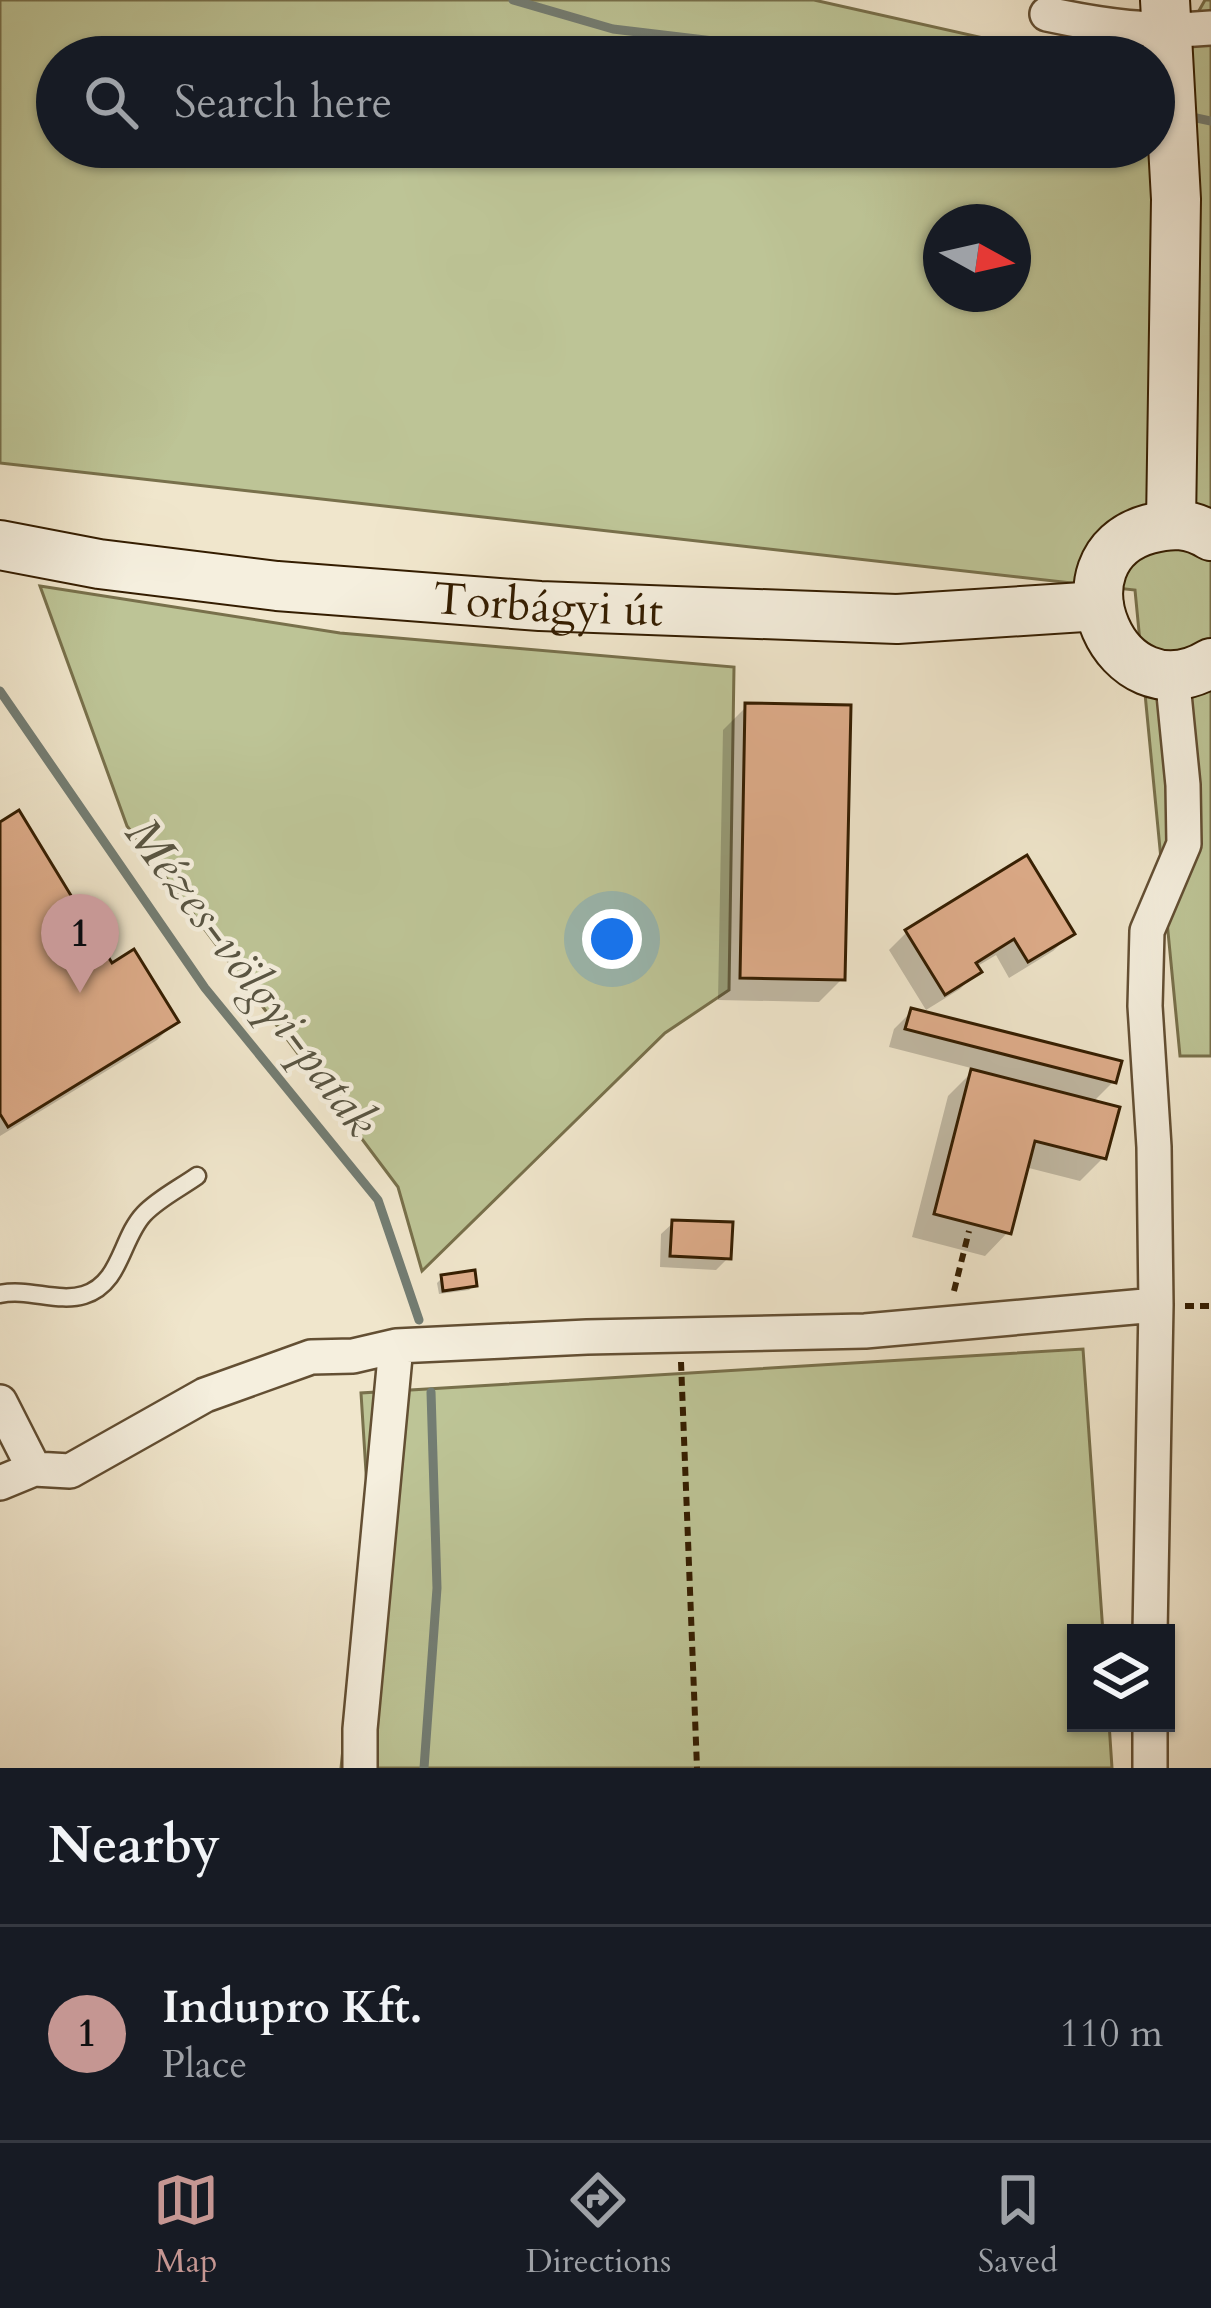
<!DOCTYPE html>
<html lang="en">
<head>
<meta charset="utf-8">
<style>
  :root { --surface:#171b24; --page:#242831; --text:#f1f3f6; --muted:#9ea1a6; --line:#363941; --accent:#c59692 }
  body { margin:0; font-family:Cardo,serif; background:var(--page); color:var(--text) }
  .controls { position:absolute; right:36px; bottom:36px; display:grid; overflow:hidden; border-radius:0px; box-shadow:0 3px 9px #0004 }
  .controls button { width:108px; height:108px; display:grid; place-items:center; padding:0; border:0; border-bottom:3px solid var(--line); background:var(--surface); color:var(--text); font:60px sans-serif }
  .compass { position:absolute; left:923px; top:204px; width:108px; height:108px; border-radius:50%; background:var(--surface); box-shadow:0 3px 9px #0004; rotate:98deg }
  .you { position:absolute; left:612px; top:939px; width:42px; height:42px; margin:-30px; border:9px solid #fff; border-radius:50%; background:#1a73e8; box-shadow:0 0 0 18px #1a73e833 }
  .badge { display:grid; place-items:center; width:78px; height:78px; border-radius:50%; background:var(--accent); color:#111; font-size:39px; font-weight:700 }
  .pin { position:absolute; translate:-50% -99px; filter:drop-shadow(0 3px 6px #0008) }
  .pin::after { content:''; position:absolute; top:63px; width:42px; height:36px; background:inherit; clip-path:polygon(0 0,100% 0,50% 100%) }
  .list { margin:0; padding:0; list-style:none }
  h2 { display:flex; justify-content:space-between; align-items:center; height:156px; margin:0; padding:0 48px; font-size:51px }
  h2 small { font-size:39px; font-weight:400; color:var(--muted) }
  .list li { display:grid; grid-template-columns:78px 1fr auto; gap:36px; align-items:center; box-sizing:border-box; height:216px; padding:0 48px; border-top:3px solid var(--line) }
  .list b { display:block; font-size:45px; white-space:nowrap }
  .list p { margin:0; font-size:39px; white-space:nowrap; color:var(--muted) }
  .list em { font-size:39px; font-style:normal; color:var(--muted) }
  .icon { flex:none; width:66px; height:66px; fill:none; stroke:currentColor; stroke-width:2; stroke-linecap:round; stroke-linejoin:round }
  .map { position:relative; flex:none; width:1211px; height:1768px; overflow:hidden }
  .search { position:absolute; background:var(--surface); box-shadow:0 3px 9px #0004; left:36px; right:36px; top:36px; height:132px; display:flex; align-items:center; gap:30px; box-sizing:border-box; padding:0 42px; border-radius:66px; color:var(--muted); font-size:45px }
  .sheet { height:372px; background:var(--surface) }
  nav { display:flex; justify-content:space-around; align-items:center; box-sizing:border-box; height:168px; border-top:3px solid var(--line); background:var(--surface); font-size:33px; color:var(--muted) }
  nav a { display:grid; justify-items:center; gap:6px }
  nav .on { color:var(--accent) }
  .map>svg:first-child { display:block }
  .green { fill:#bdc496; stroke:#78704b; stroke-width:3; fill-rule:evenodd }
  .shadow { fill:#0003 }
  .lines { fill:none; stroke-linecap:round; stroke-linejoin:round }
  .stream { stroke:#737d73; stroke-width:9 }
  .building { fill:#dfad8b; stroke:#341d00; stroke-width:3 }
  .lane-casing { stroke:#634f33; stroke-width:21 }
  .street-casing { stroke:#634f33; stroke-width:38 }
  .secondary-casing { stroke:#341d00; stroke-width:52 }
  .path { stroke:#341d00; stroke-width:6; stroke-dasharray:9 6; stroke-linecap:butt }
  .lane { stroke:#f5efde; stroke-width:16 }
  .street { stroke:#f5efde; stroke-width:33 }
  .secondary { stroke:#f5efde; stroke-width:48 }
  .labels { text-anchor:middle; dominant-baseline:central; stroke-width:9; stroke-linejoin:round; paint-order:stroke }
  .street-label { font-size:45px; fill:#341d00; stroke:#f5efde }
  .water-label { font-size:48px; font-style:italic; fill:#595543; stroke:#f5efde }
</style>
</head>
<body>
<div class="map">
<svg width="1211" height="1768" viewBox="0 0 1211 1768">
  <rect width="100%" height="100%" fill="#f0e6cc"/>
  <filter id="stains"><feTurbulence type="fractalNoise" baseFrequency=".00167" numOctaves="4"/><feColorMatrix values="0 0 0 0 .2 0 0 0 0 .09 0 0 0 0 .02 0 0 0 .5 -.17"/></filter>
  <radialGradient id="worn" r=".72"><stop offset=".6" stop-color="#630" stop-opacity="0"/><stop offset="1" stop-color="#630" stop-opacity=".3"/></radialGradient>
  <!-- green -->
  <path class="green" d="M0,0H814L1068,57H57V147H1154L1179,46L1205,0H1211V1056H1180L1135,590L0,463ZM941,222H1013V294H941Z
    M40,586L340,633L734,667L729,990L665,1033L422,1271L398,1187L127,826Z
    M1083,1349L1103,1633H1076V1723H1109L1112,1768H341L368,1504L361,1393Z"/>
  <!-- shadow -->
  <path class="shadow" d="M747,706L842,979L819,1002L718,1000L723,730Z
    M0,825L111,967L175,1022L157,1040L0,1136Z
    M907,932L1071,934L1053,951L1009,978L996,955L976,967L978,971L960,989L926,1010L889,950Z
    M912,1011L1114,1081L1092,1103L1104,1157L1080,1181L1025,1167L1008,1232L985,1256L912,1237L948,1096L975,1069L889,1047L894,1029Z
    M673,1223L728,1258L716,1270L660,1267L661,1234Z
    M442,1278L474,1285L469,1290L439,1294L437,1283Z"/>
  <g class="lines">
    <!-- stream -->
    <path class="stream" d="M513,0L613,29L846,57
      M1187,116L1211,121
      M0,691L205,988L378,1200L419,1320
      M424,1768L437,1588L431,1392"/>
  </g>
  <!-- building -->
  <path class="building" d="M745,703L851,705L845,980L740,978Z
    M19,810L112,963L134,949L179,1022L8,1127L0,1114V822Z
    M1027,855L1075,934L1028,962L1014,939L976,963L982,972L945,995L905,930Z
    M911,1008L1122,1061L1116,1083L905,1029Z
    M971,1069L1120,1107L1106,1159L1035,1141L1011,1234L934,1214Z
    M672,1220L733,1222L731,1259L670,1256Z
    M475,1270L477,1286L443,1291L441,1275Z"/>
  <g class="lines">
    <!-- lane casing -->
    <g class="lane-casing">
      <path id="lane" d="M0,1294C28,1288 58,1303 84,1295C121,1284 121,1238 144,1214C158,1199 180,1188 197,1176"/>
    </g>
    <!-- street casing -->
    <g class="street-casing">
      <path id="street" d="M1047,14C1103,26 1153,33 1211,28
        M0,1402L34,1469
        M0,1483L34,1469L70,1471L205,1395L311,1357L353,1356L396,1346L587,1337L865,1331L1156,1305
        M1150,1633L1156,1305L1154,1147L1145,1006L1147,931L1184,844L1183,785L1172,674
        M360,1768V1729L396,1346
        M1150,1768V1723"/>
    </g>
    <!-- secondary casing -->
    <g class="secondary-casing">
      <g id="secondary">
        <path d="M1165,0L1176,199L1171,523"/>
        <path d="M1211,536C1190,523 1172,523 1149,529C1047,557 1115,721 1211,663"/>
        <path id="s1" d="M0,545L99,564L277,586L540,606L897,619L1099,606"/>
      </g>
    </g>
    <!-- path -->
    <path class="path" d="M954,1291L969,1231
      M1185,1306H1211
      M681,1362L697,1768"/>
    <!-- lane -->
    <use href="#lane" class="lane"/>
    <!-- street -->
    <use href="#street" class="street"/>
    <!-- secondary -->
    <use href="#secondary" class="secondary"/>
  </g>
  <g class="labels">
    <!-- street labels -->
    <g class="street-label">
      <text stroke="none"><textPath href="#s1" startOffset="552">Torbágyi út</textPath></text>
    </g>
    <!-- water labels -->
    <g class="water-label">
      <text transform="translate(252 977) rotate(53)">Mézes-völgyi-patak</text>
    </g>
  </g>
  <rect width="100%" height="100%" filter="url(#stains)"/>
  <rect width="100%" height="100%" fill="url(#worn)"/>
</svg>
<div class="controls">
<button><svg class="icon" aria-label="layers" viewBox="0 0 24 24"><path d="M12 4l9 5-9 5-9-5zM3 14l9 5 9-5"/></svg></button>
</div>
<svg class="compass" viewBox="-18 -18 36 36"><path d="M0-13l5 13h-10z" fill="#e53935"/><path d="M0 13l5-13h-10z" fill="#9ea1a6"/></svg>
<div class="you"></div>
<div class="pin badge" style="left:80px;top:993px">1</div>
<div class="search"><svg class="icon" aria-label="search" viewBox="0 0 24 24"><circle cx="10" cy="10" r="6"/><path d="M15 15l6 6"/></svg>Search here</div>
</div>
<section class="sheet">
<h2>Nearby<small></small></h2>
<ul class="list">
<li><span class="badge">1</span><div><b>Indupro Kft.</b><p>Place</p></div><em>110 m</em></li>
</ul>
</section>
<nav>
<a class="on"><svg class="icon" aria-label="map" viewBox="0 0 24 24"><path d="M3 6l6-2 6 2 6-2v14l-6 2-6-2-6 2zM9 4v14M15 6v14"/></svg>Map</a>
<a><svg class="icon" aria-label="directions" viewBox="0 0 24 24"><path d="M12 3l9 9-9 9-9-9zM9 14v-3h6M13 9l2 2-2 2"/></svg>Directions</a>
<a><svg class="icon" aria-label="saved" viewBox="0 0 24 24"><path d="M7 4h10v16l-5-4-5 4z"/></svg>Saved</a>
</nav>
</body>
</html>
